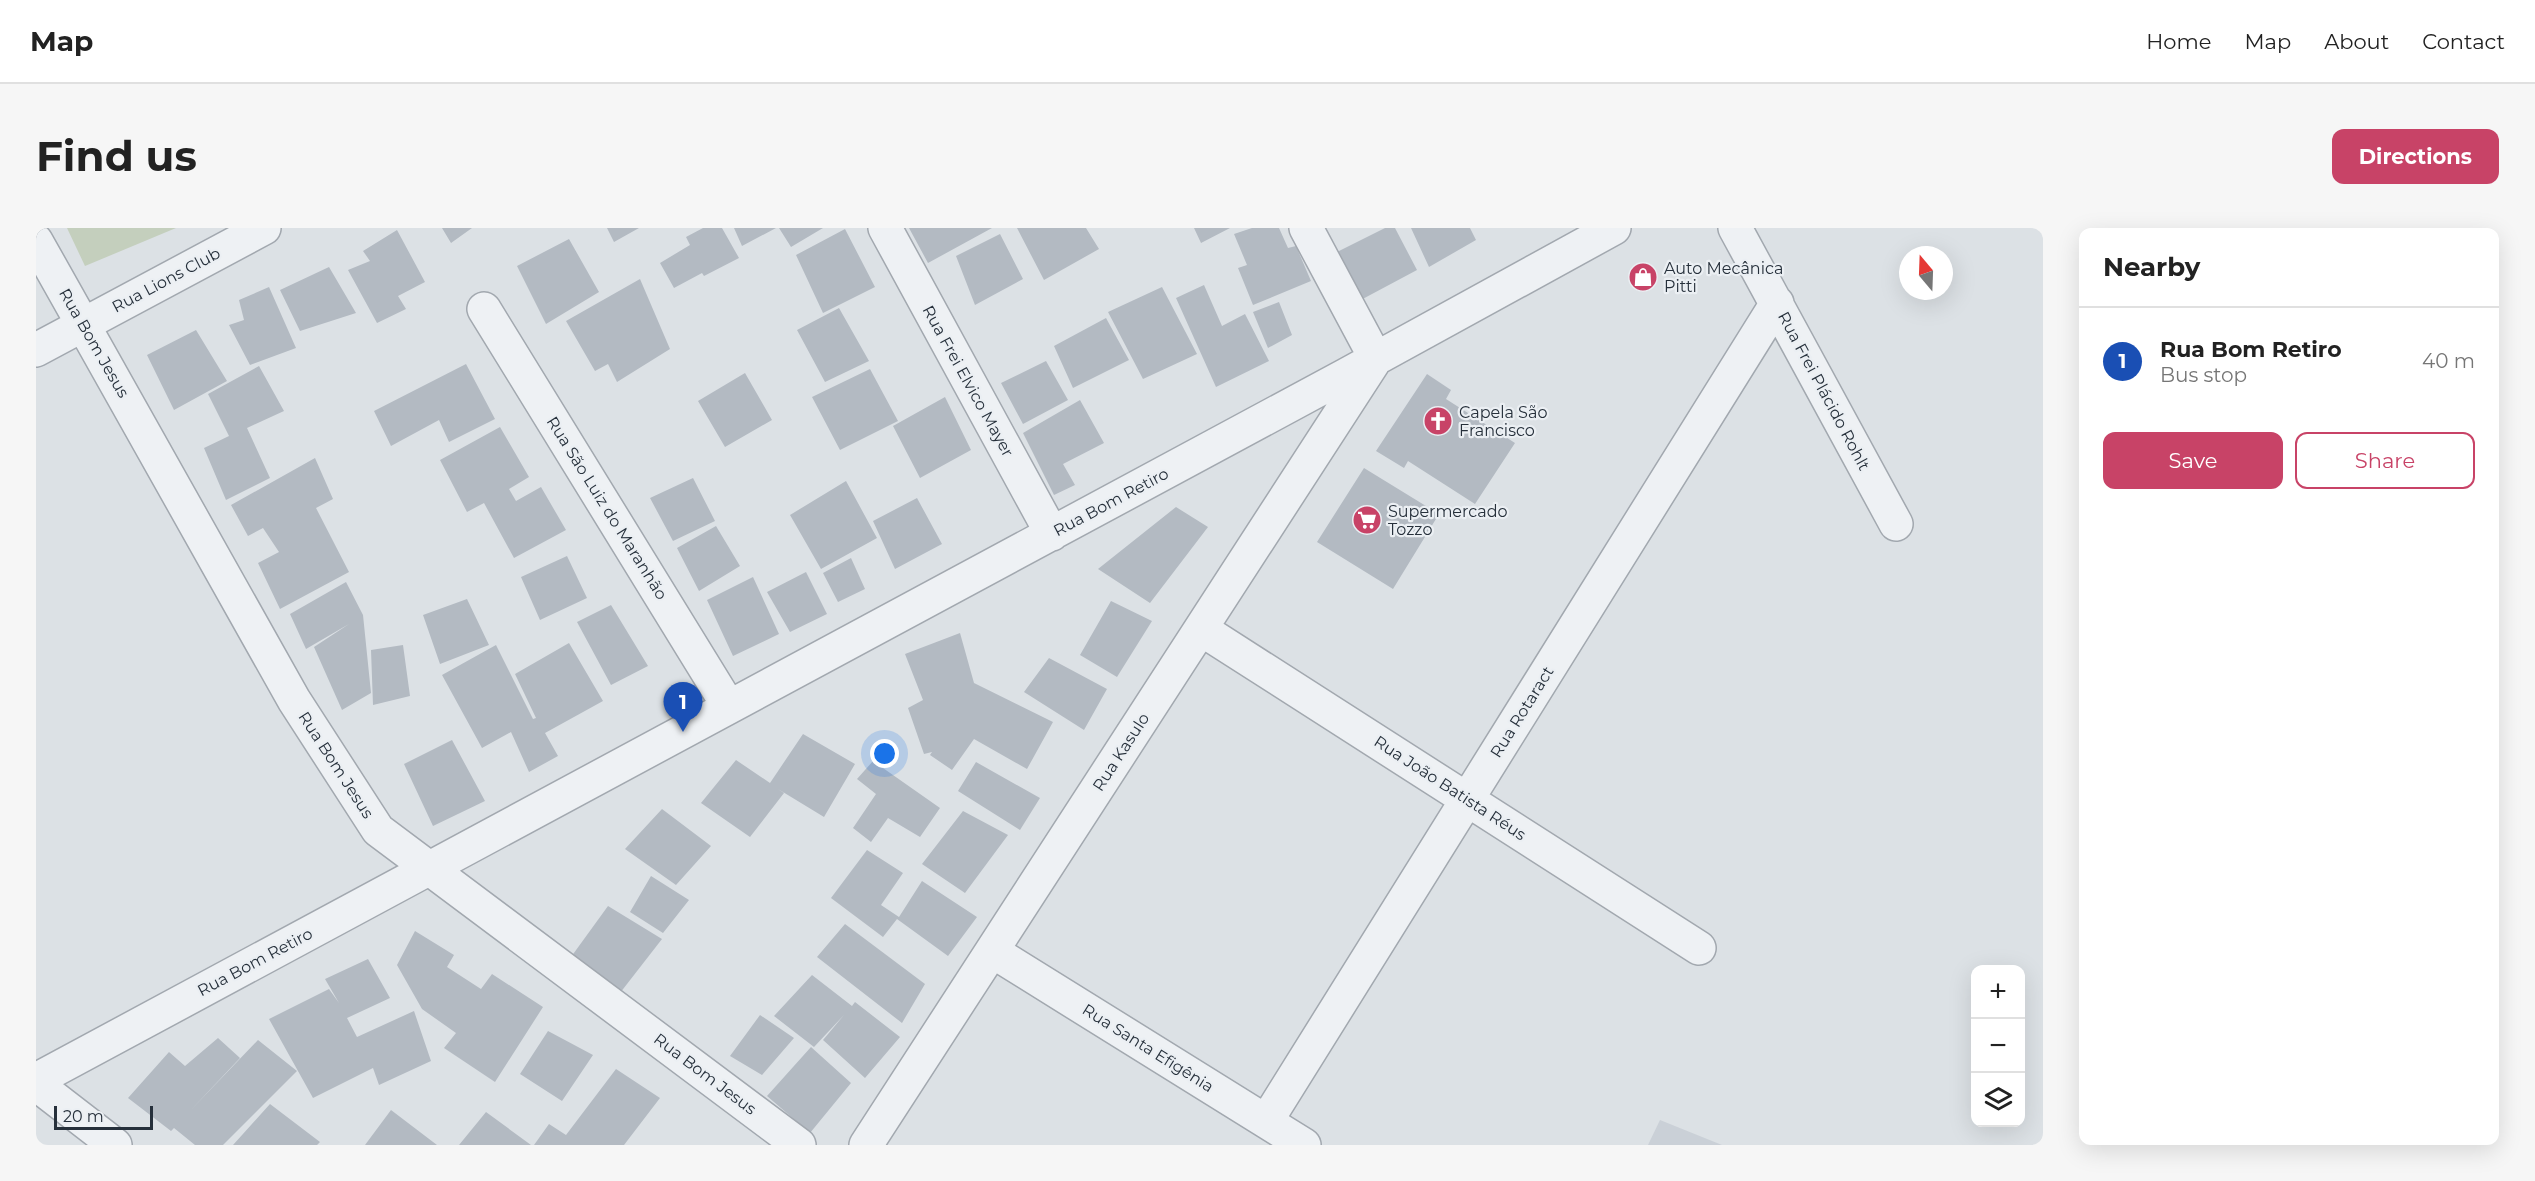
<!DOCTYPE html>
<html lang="en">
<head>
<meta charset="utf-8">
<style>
  :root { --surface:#fff; --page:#f6f6f6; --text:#222; --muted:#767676; --line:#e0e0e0; --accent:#c84367 }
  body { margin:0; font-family:Montserrat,sans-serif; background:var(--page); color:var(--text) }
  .controls { position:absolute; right:18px; bottom:18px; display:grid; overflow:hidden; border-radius:12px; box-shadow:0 6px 24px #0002 }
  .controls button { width:54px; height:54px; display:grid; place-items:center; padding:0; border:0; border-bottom:2px solid var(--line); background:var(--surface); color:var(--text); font:30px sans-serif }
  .compass { position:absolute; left:1863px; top:18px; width:54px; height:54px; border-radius:50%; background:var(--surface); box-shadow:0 6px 24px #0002; rotate:341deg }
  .scale { position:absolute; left:18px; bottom:15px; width:99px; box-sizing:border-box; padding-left:6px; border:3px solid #26303b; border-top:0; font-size:16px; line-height:21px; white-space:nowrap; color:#26303b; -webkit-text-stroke:4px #ebeff3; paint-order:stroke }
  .you { position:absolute; left:849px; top:526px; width:21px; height:21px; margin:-15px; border:4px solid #fff; border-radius:50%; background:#1a73e8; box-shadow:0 0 0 9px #1a73e833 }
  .badge { display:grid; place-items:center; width:39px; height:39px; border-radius:50%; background:var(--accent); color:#fff; font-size:20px; font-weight:700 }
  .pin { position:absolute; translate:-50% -50px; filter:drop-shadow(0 2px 3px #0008) }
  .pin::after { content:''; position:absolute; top:32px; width:21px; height:18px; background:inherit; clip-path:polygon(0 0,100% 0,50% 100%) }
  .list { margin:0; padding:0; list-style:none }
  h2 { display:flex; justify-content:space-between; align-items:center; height:78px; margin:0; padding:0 24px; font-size:26px }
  h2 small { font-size:20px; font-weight:400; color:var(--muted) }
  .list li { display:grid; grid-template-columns:39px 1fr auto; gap:18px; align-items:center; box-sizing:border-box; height:108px; padding:0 24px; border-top:2px solid var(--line) }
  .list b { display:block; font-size:22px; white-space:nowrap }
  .list p { margin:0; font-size:20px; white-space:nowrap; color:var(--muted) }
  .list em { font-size:20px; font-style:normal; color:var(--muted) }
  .actions { display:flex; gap:12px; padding:18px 24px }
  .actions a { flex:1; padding:14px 0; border:2px solid var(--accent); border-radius:12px; text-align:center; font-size:21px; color:var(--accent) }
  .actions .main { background:var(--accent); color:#fff }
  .icon { flex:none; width:33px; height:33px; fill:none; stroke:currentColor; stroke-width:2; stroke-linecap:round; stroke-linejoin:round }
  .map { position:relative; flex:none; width:2007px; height:917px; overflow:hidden; border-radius:12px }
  header { display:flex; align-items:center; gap:36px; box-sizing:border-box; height:84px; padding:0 30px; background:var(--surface); border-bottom:2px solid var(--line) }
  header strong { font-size:28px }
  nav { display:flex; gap:33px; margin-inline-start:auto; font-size:21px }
  .intro { display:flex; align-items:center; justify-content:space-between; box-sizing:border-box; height:144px; padding:0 36px }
  h1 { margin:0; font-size:42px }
  .button { padding:15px 27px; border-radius:12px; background:var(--accent); color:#fff; font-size:21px; font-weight:700 }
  main { display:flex; gap:36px; padding:0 36px }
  aside { flex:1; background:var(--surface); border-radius:12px; box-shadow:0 6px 24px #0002 }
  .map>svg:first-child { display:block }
  .built { fill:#cad0d7 }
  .green { fill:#c4cfbd }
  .building { fill:#b3bac2 }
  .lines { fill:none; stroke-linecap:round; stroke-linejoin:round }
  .minor-casing { stroke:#a2a8af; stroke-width:36 }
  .minor { stroke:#eef1f4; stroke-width:33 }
  .labels { text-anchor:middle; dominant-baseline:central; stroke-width:4.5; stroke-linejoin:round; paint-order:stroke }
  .poi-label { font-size:16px; fill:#26303b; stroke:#ebeff3; text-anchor:start }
  .street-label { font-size:16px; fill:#26303b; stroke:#ebeff3 }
</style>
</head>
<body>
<header>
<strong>Map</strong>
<nav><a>Home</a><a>Map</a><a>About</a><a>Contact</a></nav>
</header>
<div class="intro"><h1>Find us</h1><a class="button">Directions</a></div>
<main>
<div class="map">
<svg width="2007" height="917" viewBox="0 0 2007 917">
  <rect width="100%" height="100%" fill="#dce1e5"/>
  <!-- built -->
  <path class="built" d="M1624,892L1686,917H1612Z"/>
  <!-- green -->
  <path class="green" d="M31,0H140L49,38Z"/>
  <!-- building -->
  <path class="building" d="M406,0H436L415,15Z
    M571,0H603L578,14Z
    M667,0H686L703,30L668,48L666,45L638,60L624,35L654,17L650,9Z
    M698,0H740L706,18Z
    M743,0H787L755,19Z
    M873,0H956L892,35Z
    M981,0H1050L1063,21L1008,52Z
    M1158,0H1194L1165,15Z
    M1216,0H1243L1252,20L1260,18L1275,53L1217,77L1202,40L1211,37L1198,6Z
    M1349,0H1359L1381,42L1321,74L1297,26Z
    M1375,0H1434L1440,12L1393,39Z
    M809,1L839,59L787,85L760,27Z
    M361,2L389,54L362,68L370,81L341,95L312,42L334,33L327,23Z
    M964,6L987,51L939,77L920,28Z
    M533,11L563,64L510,96L481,38Z
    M293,39L320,85L264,103L244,62Z
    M604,51L634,121L581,154L572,136L559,143L530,93Z
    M1168,57L1186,98L1209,86L1233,133L1180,159L1140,70Z
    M233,59L260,120L214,137L193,97L208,92L203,72Z
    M1126,59L1161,126L1107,151L1072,84Z
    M1243,74L1256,107L1232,120L1217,84Z
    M803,80L833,133L789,154L761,102Z
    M1070,90L1093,132L1037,160L1018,118Z
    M160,102L191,153L138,182L111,127Z
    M1010,133L1032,172L987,196L965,155Z
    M430,136L459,191L413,214L403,192L355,218L338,183Z
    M223,138L248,183L211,200L234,250L190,272L168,220L193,208L172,166Z
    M834,141L862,193L804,222L776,169Z
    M709,145L736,192L689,219L662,173Z
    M1391,146L1415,162L1410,171L1479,215L1439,276L1372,233L1368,240L1340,223Z
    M909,169L935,222L884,250L857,198Z
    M1044,172L1068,215L1027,236L1039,257L1018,267L987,205Z
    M464,199L493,249L473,261L480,273L505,259L530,302L478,330L448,275L431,284L404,232Z
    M279,230L297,271L280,280L313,344L244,381L222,335L243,324L227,300L212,308L195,277Z
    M1328,240L1403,286L1357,361L1281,314Z
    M657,250L679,293L637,313L614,270Z
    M810,253L841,310L785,341L754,287Z
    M881,270L906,316L859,341L837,293Z
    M1140,279L1172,299L1114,375L1062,341Z
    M680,298L704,338L663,363L641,320Z
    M531,328L551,370L504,392L485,349Z
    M815,330L829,361L802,374L787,345Z
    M770,344L791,386L754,404L731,364Z
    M717,349L743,406L697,428L671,372Z
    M310,354L327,387L335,465L306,482L278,419L313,396L270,421L254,386Z
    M431,371L453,417L404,436L387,387Z
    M1075,373L1116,393L1081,449L1044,427Z
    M575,377L612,438L575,457L541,394Z
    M924,405L938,455L1017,494L991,541L938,511L916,542L894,527L896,524L888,526L872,480L887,472L869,426Z
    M533,415L567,473L509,505L522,528L493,544L475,504L446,520L406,447L460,417L497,491L500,490L479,446Z
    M367,417L374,468L337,477L335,422Z
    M1013,430L1071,461L1048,502L988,464Z
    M767,506L819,536L788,589L742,561L748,565L714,609L665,575L700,532L734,555Z
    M416,512L449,573L397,598L368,536Z
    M837,533L904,580L884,609L852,590L835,614L817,600L840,566L821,551Z
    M940,534L1004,570L984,602L922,563Z
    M626,581L675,618L640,657L589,621Z
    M927,583L972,607L929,665L886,636Z
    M831,622L867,645L845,677L863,689L886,653L941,689L912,728L861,691L847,709L795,670Z
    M615,648L653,672L627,705L594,684Z
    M572,678L626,711L584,765L535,729Z
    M809,696L889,756L866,795L781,729Z
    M379,703L418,727L411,739L445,761L456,746L507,779L459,854L408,820L420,805L386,781L361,737Z
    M332,731L354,770L311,790L321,809L378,783L395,833L343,857L337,840L277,870L233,791L293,761L303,775L289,751Z
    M776,747L816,778L819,774L864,809L829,850L787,812L808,787L778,819L738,788Z
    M724,787L758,810L726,847L694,828Z
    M512,803L557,827L526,873L484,846Z
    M182,810L204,830L152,885L222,812L261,843L187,917H159L138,900L135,903L92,870L133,824L149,838Z
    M775,819L815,855L774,905L731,868Z
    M580,841L624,870L588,917H498L513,896L530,907Z
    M234,876L284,914L281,917H197Z
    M355,882L401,917H329Z
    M450,884L495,917H423Z"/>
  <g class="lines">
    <!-- minor casing -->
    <g class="minor-casing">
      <path id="minor" d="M849,0L1016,306
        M1270,0L1340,131
        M1699,0L1860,296
        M0,13L258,472L342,602L763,917
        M448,81L693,479
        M0,122L228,0
        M1165,401L1663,720
        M956,723L1268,917
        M0,852L1310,147L1578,0
        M0,856L79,917
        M1231,892L1741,75
        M830,917L1337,135"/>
    </g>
    <!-- minor -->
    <use href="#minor" class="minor"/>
  </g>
  <!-- icons -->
  <defs>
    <g id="shop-disc" transform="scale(1.5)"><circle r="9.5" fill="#c84367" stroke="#ebeff3"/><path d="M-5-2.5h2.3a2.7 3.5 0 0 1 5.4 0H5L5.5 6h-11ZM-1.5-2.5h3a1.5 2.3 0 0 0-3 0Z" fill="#fff"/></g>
    <g id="church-disc" transform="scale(1.5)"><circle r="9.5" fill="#c84367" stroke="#ebeff3"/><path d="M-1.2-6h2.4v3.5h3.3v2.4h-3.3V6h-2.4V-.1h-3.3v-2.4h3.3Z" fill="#fff"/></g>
    <g id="supermarket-disc" transform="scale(1.5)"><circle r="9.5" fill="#c84367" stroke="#ebeff3"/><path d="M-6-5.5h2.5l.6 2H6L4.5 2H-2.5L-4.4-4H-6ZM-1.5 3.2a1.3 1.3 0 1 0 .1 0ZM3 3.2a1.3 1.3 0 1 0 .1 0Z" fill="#fff"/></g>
  </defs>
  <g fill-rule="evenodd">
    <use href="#shop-disc" x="1607" y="49"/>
    <use href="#church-disc" x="1402" y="193"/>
    <use href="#supermarket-disc" x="1331" y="292"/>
  </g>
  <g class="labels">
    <!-- poi labels -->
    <g class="poi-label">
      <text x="1628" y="40">Auto Mecânica<tspan x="1628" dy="18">Pitti</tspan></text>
      <text x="1423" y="184">Capela São<tspan x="1423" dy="18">Francisco</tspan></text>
      <text x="1352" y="283">Supermercado<tspan x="1352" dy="18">Tozzo</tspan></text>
    </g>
    <!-- street labels -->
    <g class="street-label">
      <text transform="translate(130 52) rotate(-28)">Rua Lions Club</text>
      <text transform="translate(58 115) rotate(60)">Rua Bom Jesus</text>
      <text transform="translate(932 153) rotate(61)">Rua Frei Elvico Mayer</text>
      <text transform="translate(1788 163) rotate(62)">Rua Frei Plácido Rohlt</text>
      <text transform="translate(1075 274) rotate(-28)">Rua Bom Retiro</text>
      <text transform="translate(571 280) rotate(58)">Rua São Luiz do Maranhão</text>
      <text transform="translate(1486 484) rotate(-58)">Rua Rotaract</text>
      <text transform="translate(1085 524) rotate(-57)">Rua Kasulo</text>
      <text transform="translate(300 537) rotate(57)">Rua Bom Jesus</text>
      <text transform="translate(1414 560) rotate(33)">Rua João Batista Réus</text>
      <text transform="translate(219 734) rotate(-28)">Rua Bom Retiro</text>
      <text transform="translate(1112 820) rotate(32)">Rua Santa Efigênia</text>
      <text transform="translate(669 846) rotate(37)">Rua Bom Jesus</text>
    </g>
  </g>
</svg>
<div class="controls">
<button>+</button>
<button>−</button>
<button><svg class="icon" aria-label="layers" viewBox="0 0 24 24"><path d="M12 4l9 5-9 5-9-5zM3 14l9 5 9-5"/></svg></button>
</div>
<svg class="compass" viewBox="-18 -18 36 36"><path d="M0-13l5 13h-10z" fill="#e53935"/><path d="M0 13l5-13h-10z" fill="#767676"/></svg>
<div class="scale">20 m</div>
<div class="you"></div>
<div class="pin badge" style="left:647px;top:504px;background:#1a4fb4">1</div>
</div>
<aside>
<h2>Nearby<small></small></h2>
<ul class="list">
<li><span class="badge" style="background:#1a4fb4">1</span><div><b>Rua Bom Retiro</b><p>Bus stop</p></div><em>40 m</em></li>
</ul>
<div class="actions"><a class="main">Save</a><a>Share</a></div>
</aside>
</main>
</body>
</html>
